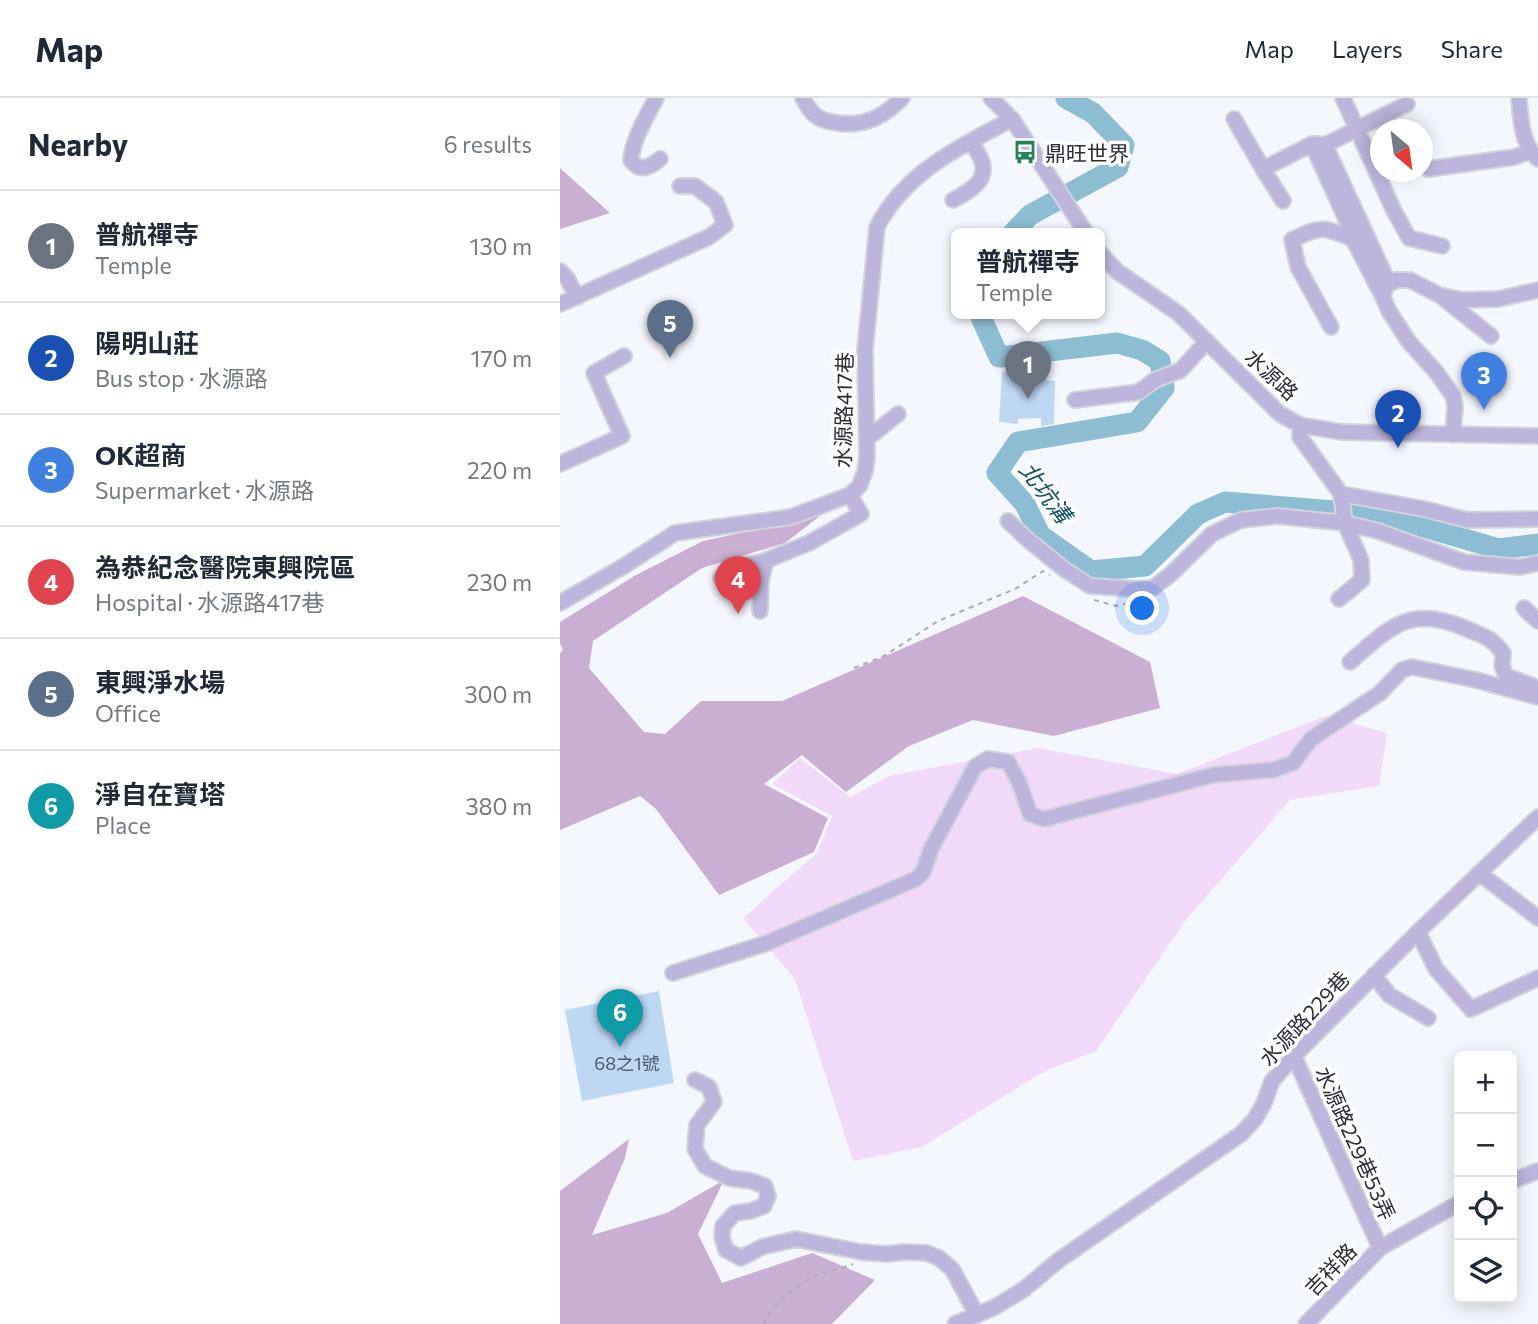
<!DOCTYPE html>
<html lang="en">
<head>
<meta charset="utf-8">
<style>
  :root { --surface:#fff; --page:#f6f6f7; --text:#1f2937; --muted:#747a83; --line:#e0e1e3; --accent:#25835a }
  body { margin:0; font-family:Commissioner,"Noto Sans TC",sans-serif; background:var(--page); color:var(--text) }
  .controls { position:absolute; right:21px; bottom:21px; display:grid; overflow:hidden; border-radius:10px; box-shadow:0 4px 18px #0003 }
  .controls button { width:63px; height:63px; display:grid; place-items:center; padding:0; border:0; border-bottom:2px solid var(--line); background:var(--surface); color:var(--text); font:35px sans-serif }
  .compass { position:absolute; left:810px; top:21px; width:63px; height:63px; border-radius:50%; background:var(--surface); box-shadow:0 4px 18px #0003; rotate:151deg }
  .you { position:absolute; left:583px; top:511px; width:24px; height:24px; margin:-18px; border:5px solid #fff; border-radius:50%; background:#1a73e8; box-shadow:0 0 0 10px #1a73e833 }
  .badge { display:grid; place-items:center; width:46px; height:46px; border-radius:50%; background:var(--accent); color:#fff; font-size:23px; font-weight:700 }
  .pin { position:absolute; translate:-50% -58px; filter:drop-shadow(0 2px 4px #0008) }
  .pin::after { content:''; position:absolute; top:37px; width:24px; height:21px; background:inherit; clip-path:polygon(0 0,100% 0,50% 100%) }
  .popup { position:absolute; left:391px; top:130px; width:154px; height:91px; box-sizing:border-box; display:grid; place-content:center; border-radius:10px; background:var(--surface); filter:drop-shadow(0 2px 5px #0005); font-size:23px; white-space:nowrap; color:var(--muted) }
  .popup b { font-size:26px; color:var(--text) }
  .popup::after { content:''; position:absolute; left:50%; top:100%; margin-left:-14px; border:14px solid transparent; border-top-color:var(--surface) }
  .list { margin:0; padding:0; list-style:none }
  h2 { display:flex; justify-content:space-between; align-items:center; height:91px; margin:0; padding:0 28px; font-size:30px }
  h2 small { font-size:23px; font-weight:400; color:var(--muted) }
  .list li { display:grid; grid-template-columns:46px 1fr auto; gap:21px; align-items:center; box-sizing:border-box; height:112px; padding:0 28px; border-top:2px solid var(--line) }
  .list b { display:block; font-size:26px; white-space:nowrap }
  .list p { margin:0; font-size:23px; white-space:nowrap; color:var(--muted) }
  .list em { font-size:23px; font-style:normal; color:var(--muted) }
  .icon { flex:none; width:38px; height:38px; fill:none; stroke:currentColor; stroke-width:2; stroke-linecap:round; stroke-linejoin:round }
  .map { position:relative; flex:none; width:978px; height:1226px; overflow:hidden }
  header { display:flex; align-items:center; gap:42px; box-sizing:border-box; height:98px; padding:0 35px; background:var(--surface); border-bottom:2px solid var(--line) }
  header strong { font-size:33px }
  nav { display:flex; gap:38px; margin-inline-start:auto; font-size:24px }
  main { display:flex }
  aside { flex:1; background:var(--surface) }
  .map>svg:first-child { display:block }
  .green { fill:#f1d9fa }
  .forest { fill:#caafd4 }
  .lines { fill:none; stroke-linecap:round; stroke-linejoin:round }
  .river { stroke:#8cbdd3; stroke-width:21 }
  .building { fill:#bed8f4 }
  .minor-casing { stroke:#d0d3db; stroke-width:18 }
  .path { stroke:#aaadb6; stroke-width:2; stroke-dasharray:5 5; stroke-linecap:butt }
  .minor { stroke:#bdb5db; stroke-width:14 }
  .labels { text-anchor:middle; dominant-baseline:central; stroke-width:7; stroke-linejoin:round; paint-order:stroke }
  .number-label { font-size:18px; fill:#4e5868 }
  .poi-label { font-size:21px; fill:#292d3a; stroke:#fff; text-anchor:start }
  .street-label { font-size:21px; fill:#292d3a; stroke:#fff }
  .water-label { font-size:23px; font-style:italic; fill:#0f5067; stroke:#fff }
</style>
</head>
<body>
<header>
<strong>Map</strong>
<nav><a>Map</a><a>Layers</a><a>Share</a></nav>
</header>
<main>
<aside>
<h2>Nearby<small>6 results</small></h2>
<ul class="list">
<li><span class="badge" style="background:#6b7280">1</span><div><b>普航禪寺</b><p>Temple</p></div><em>130 m</em></li>
<li><span class="badge" style="background:#1a4fb4">2</span><div><b>陽明山莊</b><p>Bus stop · 水源路</p></div><em>170 m</em></li>
<li><span class="badge" style="background:#3f7fe0">3</span><div><b>OK超商</b><p>Supermarket · 水源路</p></div><em>220 m</em></li>
<li><span class="badge" style="background:#e0444e">4</span><div><b>為恭紀念醫院東興院區</b><p>Hospital · 水源路417巷</p></div><em>230 m</em></li>
<li><span class="badge" style="background:#5c6f8a">5</span><div><b>東興淨水場</b><p>Office</p></div><em>300 m</em></li>
<li><span class="badge" style="background:#0f9aa8">6</span><div><b>淨自在寶塔</b><p>Place</p></div><em>380 m</em></li>
</ul>
</aside>
<div class="map">
<svg width="978" height="1226" viewBox="0 0 978 1226">
  <rect width="100%" height="100%" fill="#f5f7fe"/>
  <!-- green -->
  <path class="green" d="M766,618L827,635L819,688L730,702L626,822L536,953L483,974L362,1049L293,1063L235,881L183,820L257,755L272,718L212,686L240,660L290,699L329,678L478,650L617,676Z"/>
  <!-- forest -->
  <path class="forest" d="M0,70L50,115L0,131Z
    M260,418L225,445L142,470L33,543L29,570L84,634L105,636L141,603H222L463,498L590,564L600,610L494,638L413,622L349,648L286,694L242,657L204,686L268,720L254,754L159,797L96,711L80,698L0,732V555L3,552L0,545V524L76,477L143,443Z
    M69,1041L65,1060L32,1137L107,1115L164,1082L138,1136L162,1185L252,1155L315,1182L272,1226H0V1093Z"/>
  <g class="lines">
    <!-- river -->
    <path class="river" d="M453,135L470,117L558,69L564,47L533,15L506,0
      M419,215L439,259L557,245L582,252L600,263L604,290L577,324L458,344L437,375L465,406L480,437L531,473L585,468L638,416L665,404L823,417L939,451L978,446"/>
  </g>
  <!-- building -->
  <path class="building" d="M486,271V282L495,283L494,326L481,328V320L458,321V326L439,324L442,274Z
    M99,893L114,985L22,1003L5,912Z"/>
  <g class="lines">
    <!-- minor casing -->
    <g class="minor-casing">
      <path id="minor" d="M96,0C86,20 73,40 71,62C80,75 90,69 100,61
        M243,0C246,6 251,14 256,18C262,23 271,24 277,25C304,29 324,19 342,0
        M431,0L452,21L526,135
        M783,0L834,113L849,140L882,148
        M959,0C961,22 961,45 978,61
        M674,21L703,71L752,46
        M752,46L791,132L794,143L823,199
        M756,46L765,47L847,6
        M765,47L829,186
        M703,71L723,103
        M868,71L955,59L970,53
        M393,102C408,94 428,84 422,64C420,57 414,49 411,43
        M540,155L558,174L618,215L720,316L740,327L781,334L978,338
        M0,173L7,180L17,199
        M883,200L931,238
        M0,206L149,139L165,127L156,104L135,88H120
        M771,229L738,169L732,142C761,127 763,129 793,141L805,135
        M515,302L579,294L595,282L621,272L647,243
        M740,327V339L781,396L864,411L907,422L978,421
        M893,337L895,308L893,298L877,275L849,244L829,213L823,199L826,188L836,182H850L879,197L902,202L938,201L978,192
        M308,340L338,316
        M0,366L62,338L34,275L64,258
        M448,423L467,441L504,471L530,488L577,491L593,490L611,476L652,436L681,422L718,418L785,425L818,433L904,464L960,469L978,465
        M161,480L173,470L202,464L249,445L301,416L290,397
        M779,501L802,482L801,462L785,425L781,396
        M0,505L64,468L115,435L231,419L290,397L300,387L305,373L307,359L305,252L317,129C345,74 401,48 452,21
        M964,510L978,523
        M200,513L201,483L206,462
        M790,564C831,528 851,506 907,531C925,539 931,539 943,555L942,568L946,578L973,588
        M919,775L978,820
        M858,834L876,871L911,911L978,880
        M113,875L207,845L356,781L363,774L371,751L415,669L428,661L448,664L459,684L470,716L484,721L653,677L713,672L733,665L751,641L820,595L842,572L852,569L916,582L978,599
        M814,877L829,897L868,920
        M734,958L820,1150
        M135,982L149,989L154,1004L137,1027L135,1051L145,1068L169,1080L191,1083L205,1088L208,1098L204,1108L190,1113L175,1115L163,1128L162,1139L166,1152L181,1160L202,1149L236,1141L301,1154L327,1156L345,1154L367,1155L379,1160L392,1171L417,1217
        M952,1083L978,1073
        M395,1226L435,1209L463,1192L499,1162L681,1036L695,1021L704,1005L712,983L734,958L858,834L978,719
        M746,1226L820,1150L899,1105"/>
    </g>
    <!-- path -->
    <path class="path" d="M534,502L556,508L573,504
      M294,570L324,558L378,523L455,491L483,473L490,477
      M203,1226C218,1201 238,1183 266,1174C275,1171 285,1170 293,1166"/>
    <!-- minor -->
    <use href="#minor" class="minor"/>
  </g>
  <!-- icons -->
  <defs>
    <g id="bus-bare" transform="scale(1.89)"><path d="M-5-6H5V4H4V6H2V4H-2V6H-4V4H-5ZM-3.5-4V0h7V-4ZM-3.5 1.2v1.5H-2V1.2ZM2 1.2v1.5H3.5V1.2Z" fill="#25835a" stroke="#fff" stroke-width="2.5" paint-order="stroke"/></g>
  </defs>
  <g fill-rule="evenodd">
    <use href="#bus-bare" x="465" y="54"/>
  </g>
  <g class="labels">
    <!-- number labels -->
    <g class="number-label">
      <text x="67" y="965">68之1號</text>
    </g>
    <!-- poi labels -->
    <g class="poi-label">
      <text x="485" y="54">鼎旺世界</text>
    </g>
    <!-- street labels -->
    <g class="street-label">
      <text transform="translate(712 276) rotate(43)">水源路</text>
      <text transform="translate(283 312) rotate(-89)">水源路417巷</text>
      <text transform="translate(744 920) rotate(-47)">水源路229巷</text>
      <text transform="translate(796 1045) rotate(66)">水源路229巷53弄</text>
      <text transform="translate(770 1171) rotate(-46)">吉祥路</text>
    </g>
    <!-- water labels -->
    <g class="water-label">
      <text transform="translate(486 394) rotate(53)">北坑溝</text>
    </g>
  </g>
</svg>
<div class="controls">
<button>+</button>
<button>−</button>
<button><svg class="icon" aria-label="locate" viewBox="0 0 24 24"><circle cx="12" cy="12" r="6"/><path d="M12 2v4M12 18v4M2 12h4M18 12h4"/></svg></button>
<button><svg class="icon" aria-label="layers" viewBox="0 0 24 24"><path d="M12 4l9 5-9 5-9-5zM3 14l9 5 9-5"/></svg></button>
</div>
<svg class="compass" viewBox="-18 -18 36 36"><path d="M0-13l5 13h-10z" fill="#e53935"/><path d="M0 13l5-13h-10z" fill="#747a83"/></svg>
<div class="you"></div>
<div class="pin badge" style="left:468px;top:301px;background:#6b7280">1</div>
<div class="popup"><b>普航禪寺</b>Temple</div>
<div class="pin badge" style="left:838px;top:350px;background:#1a4fb4">2</div>
<div class="pin badge" style="left:924px;top:312px;background:#3f7fe0">3</div>
<div class="pin badge" style="left:178px;top:516px;background:#e0444e">4</div>
<div class="pin badge" style="left:110px;top:260px;background:#5c6f8a">5</div>
<div class="pin badge" style="left:60px;top:949px;background:#0f9aa8">6</div>
</div>
</main>
</body>
</html>
